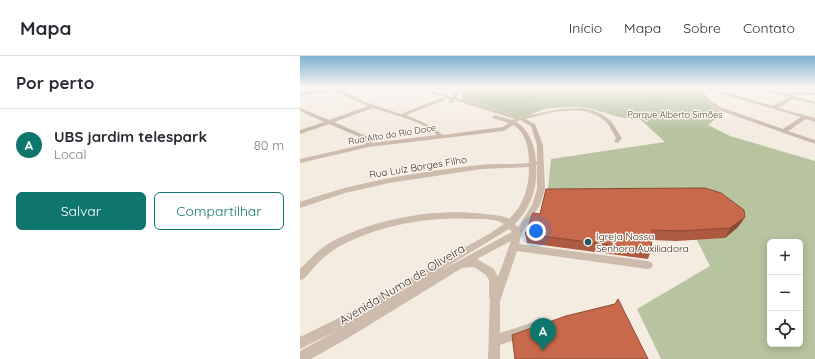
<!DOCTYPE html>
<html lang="pt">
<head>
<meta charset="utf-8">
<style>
  :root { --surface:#fff; --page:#f2f2f3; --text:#2b2b33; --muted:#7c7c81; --line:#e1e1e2; --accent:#0f766e }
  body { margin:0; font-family:Quicksand,sans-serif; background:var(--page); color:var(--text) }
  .controls { position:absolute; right:12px; bottom:12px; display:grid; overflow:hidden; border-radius:6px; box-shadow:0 2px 10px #0003 }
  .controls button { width:36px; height:36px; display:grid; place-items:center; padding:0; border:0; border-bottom:1px solid var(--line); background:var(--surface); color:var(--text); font:20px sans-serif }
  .you { position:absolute; left:236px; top:175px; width:14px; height:14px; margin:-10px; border:3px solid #fff; border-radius:50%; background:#1a73e8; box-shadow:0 0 0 6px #1a73e833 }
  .badge { display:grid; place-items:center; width:26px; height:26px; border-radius:50%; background:var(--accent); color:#fff; font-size:13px; font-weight:700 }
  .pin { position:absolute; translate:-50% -33px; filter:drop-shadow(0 1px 2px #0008) }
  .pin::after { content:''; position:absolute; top:21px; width:14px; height:12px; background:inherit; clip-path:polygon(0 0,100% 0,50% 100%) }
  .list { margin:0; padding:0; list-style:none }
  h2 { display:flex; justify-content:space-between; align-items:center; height:52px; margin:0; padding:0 16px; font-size:17px }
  h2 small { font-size:13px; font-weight:400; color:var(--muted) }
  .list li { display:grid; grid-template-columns:26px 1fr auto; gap:12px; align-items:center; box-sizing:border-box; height:72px; padding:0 16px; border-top:1px solid var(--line) }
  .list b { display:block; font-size:15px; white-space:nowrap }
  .list p { margin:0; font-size:13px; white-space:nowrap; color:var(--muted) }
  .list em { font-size:13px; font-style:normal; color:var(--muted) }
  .actions { display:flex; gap:8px; padding:12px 16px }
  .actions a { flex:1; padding:9px 0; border:1px solid var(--accent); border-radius:6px; text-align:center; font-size:14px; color:var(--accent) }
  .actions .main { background:var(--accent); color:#fff }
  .icon { flex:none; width:22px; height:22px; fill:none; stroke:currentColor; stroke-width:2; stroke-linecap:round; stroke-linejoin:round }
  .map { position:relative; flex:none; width:515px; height:303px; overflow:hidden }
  header { display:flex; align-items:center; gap:24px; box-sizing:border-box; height:56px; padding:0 20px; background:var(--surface); border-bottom:1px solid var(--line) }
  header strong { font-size:19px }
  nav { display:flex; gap:22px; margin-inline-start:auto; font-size:14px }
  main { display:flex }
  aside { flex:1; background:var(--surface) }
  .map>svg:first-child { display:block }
  .green { fill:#b8c4a0; fill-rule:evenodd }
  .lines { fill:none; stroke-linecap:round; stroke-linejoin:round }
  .path { stroke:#b9a596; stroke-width:1; stroke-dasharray:1 1; stroke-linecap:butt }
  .minor { fill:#cdbbac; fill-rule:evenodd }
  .wall { fill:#ac5a40 }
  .shaded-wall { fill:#8c4a34 }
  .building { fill:#c8694b; stroke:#8c4a34 }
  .poi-dot { fill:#1f5a5e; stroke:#fbf5ee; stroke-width:1.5 }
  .labels { text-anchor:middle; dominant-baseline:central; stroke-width:3; stroke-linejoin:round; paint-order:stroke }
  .far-park-label { font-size:9px; fill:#4a5a2e; stroke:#fbf5ee }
  .far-street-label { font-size:9px; fill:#3b302b; stroke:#fbf5ee }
  .street-label { font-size:10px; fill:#3b302b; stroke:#fbf5ee }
  .poi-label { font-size:10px; fill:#3b302b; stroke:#fbf5ee; text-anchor:start }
  .near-street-label { font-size:12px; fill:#3b302b; stroke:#fbf5ee }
</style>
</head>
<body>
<header>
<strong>Mapa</strong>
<nav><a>Início</a><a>Mapa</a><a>Sobre</a><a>Contato</a></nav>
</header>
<main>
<aside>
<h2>Por perto<small></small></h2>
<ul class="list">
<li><span class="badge">A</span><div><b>UBS jardim telespark</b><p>Local</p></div><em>80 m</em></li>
</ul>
<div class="actions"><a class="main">Salvar</a><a>Compartilhar</a></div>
</aside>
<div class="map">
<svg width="515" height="303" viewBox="0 0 515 303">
  <rect width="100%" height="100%" fill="#f4ebe1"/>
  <!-- green -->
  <path class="green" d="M166,31H396C403,44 410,51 423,57L408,69L430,80L515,105V303H361L337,253L410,210L397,184L247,143L251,103L365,86L341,64L319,61L289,52L273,51L247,52L226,60L219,61L163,44L161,39ZM470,186H500V288H470Z"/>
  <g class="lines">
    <!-- path -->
    <path class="path" d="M209,31L212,35L225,37
      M176,43H220L235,40L220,38L266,31
      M297,50C328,56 348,59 368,31"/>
    <!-- minor -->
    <path class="minor" d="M32,31H59L40,34L65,46L101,58L141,42H145V44L106,59L131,70L143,79L203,71L209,67L193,62L192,61L195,59L212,64L215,63L154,44L153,47H149L150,43L113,31H120L152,41L159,31H164L156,42L220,61L261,53L282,52L292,54L303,59L311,65L322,82L319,86L317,87L314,85L316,82C313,77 310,70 306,66C284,46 250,57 225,63L235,68L243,89L245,133L240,149L222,177L219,188L348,205L351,206L353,209L351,212L348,213L217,195L200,245V277L243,263L247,265L249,269L247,273L200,289V303H188L190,243L189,240V224L186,219L174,211L162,212L48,282L11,303H0V295L40,273L0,293V281L35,264L189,178L204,168C196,163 186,163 177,163C131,160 81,168 40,190C25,198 14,211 4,223L0,224V213C10,203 20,192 33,185C78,162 135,152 185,158C194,159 202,159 209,163C224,149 229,131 229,111L182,113L89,127L45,137L0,152V146C58,125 119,116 180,109C196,107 213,109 229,107C229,93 226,76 213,69L204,75L69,91L0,107V103L66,88V85L64,83L29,68L0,78V74L24,66L0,55V52L29,64L68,50L35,35L0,39V37L33,33ZM73,52C92,59 122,64 137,79L72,87L68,81L34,66ZM220,64L231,70L237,89V105H236C235,91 230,74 216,66ZM236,109H237V133L232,149L218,171L215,168C231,152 238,131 236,109ZM209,173L212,176L138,216ZM211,185L198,221L194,213L177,203Z
      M102,31H109L122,36L120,37Z
      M397,31H407L473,50L489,41L453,31H461L515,46V48L493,43L478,52L515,62V66L506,63L488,75L515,84V88L416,53L403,44ZM402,32L501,61L483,73L420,51L407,42Z
      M492,36L515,37V39L490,38V36Z"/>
  </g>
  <!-- wall -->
  <path class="wall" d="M240,158L445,161L438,171L425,182L376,185L352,184L351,194L348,203L227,187L225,178Z"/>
  <!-- shaded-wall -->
  <path class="shaded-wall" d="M445,161L438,171L425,182L430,172Z"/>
  <!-- building -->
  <path class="building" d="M405,132L421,137L444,154L445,161L430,172L380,175L352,174L351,194L225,178L233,157L240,158L246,133Z
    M318,243L348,303H215L212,279L266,260L315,248Z"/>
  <!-- sky -->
  <linearGradient id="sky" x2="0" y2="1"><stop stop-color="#7eb2d2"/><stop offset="0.42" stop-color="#faf6f2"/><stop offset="1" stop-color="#faf6f2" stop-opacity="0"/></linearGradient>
  <rect width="515" height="74" fill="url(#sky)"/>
  <!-- markers -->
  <circle class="poi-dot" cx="288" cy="186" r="4"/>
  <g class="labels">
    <!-- far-park labels -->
    <g class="far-park-label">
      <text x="375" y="58">Parque Alberto Simões</text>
    </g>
    <!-- far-street labels -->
    <g class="far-street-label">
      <text transform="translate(92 78) rotate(-9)">Rua Alto do Rio Doce</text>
    </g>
    <!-- street labels -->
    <g class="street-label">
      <text transform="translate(118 111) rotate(-9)">Rua Luíz Borges Filho</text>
    </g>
    <!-- poi labels -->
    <g class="poi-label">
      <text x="296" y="180">Igreja Nossa<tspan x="296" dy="12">Senhora Auxiliadora</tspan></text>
    </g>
    <!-- near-street labels -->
    <g class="near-street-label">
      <text transform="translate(102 228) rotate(-31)">Avenida Numa de Oliveira</text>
    </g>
  </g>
</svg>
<div class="controls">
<button>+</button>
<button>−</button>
<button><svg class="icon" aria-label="locate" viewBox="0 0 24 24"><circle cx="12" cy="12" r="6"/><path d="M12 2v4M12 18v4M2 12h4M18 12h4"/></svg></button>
</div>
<div class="you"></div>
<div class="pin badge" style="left:243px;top:295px">A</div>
</div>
</main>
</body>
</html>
